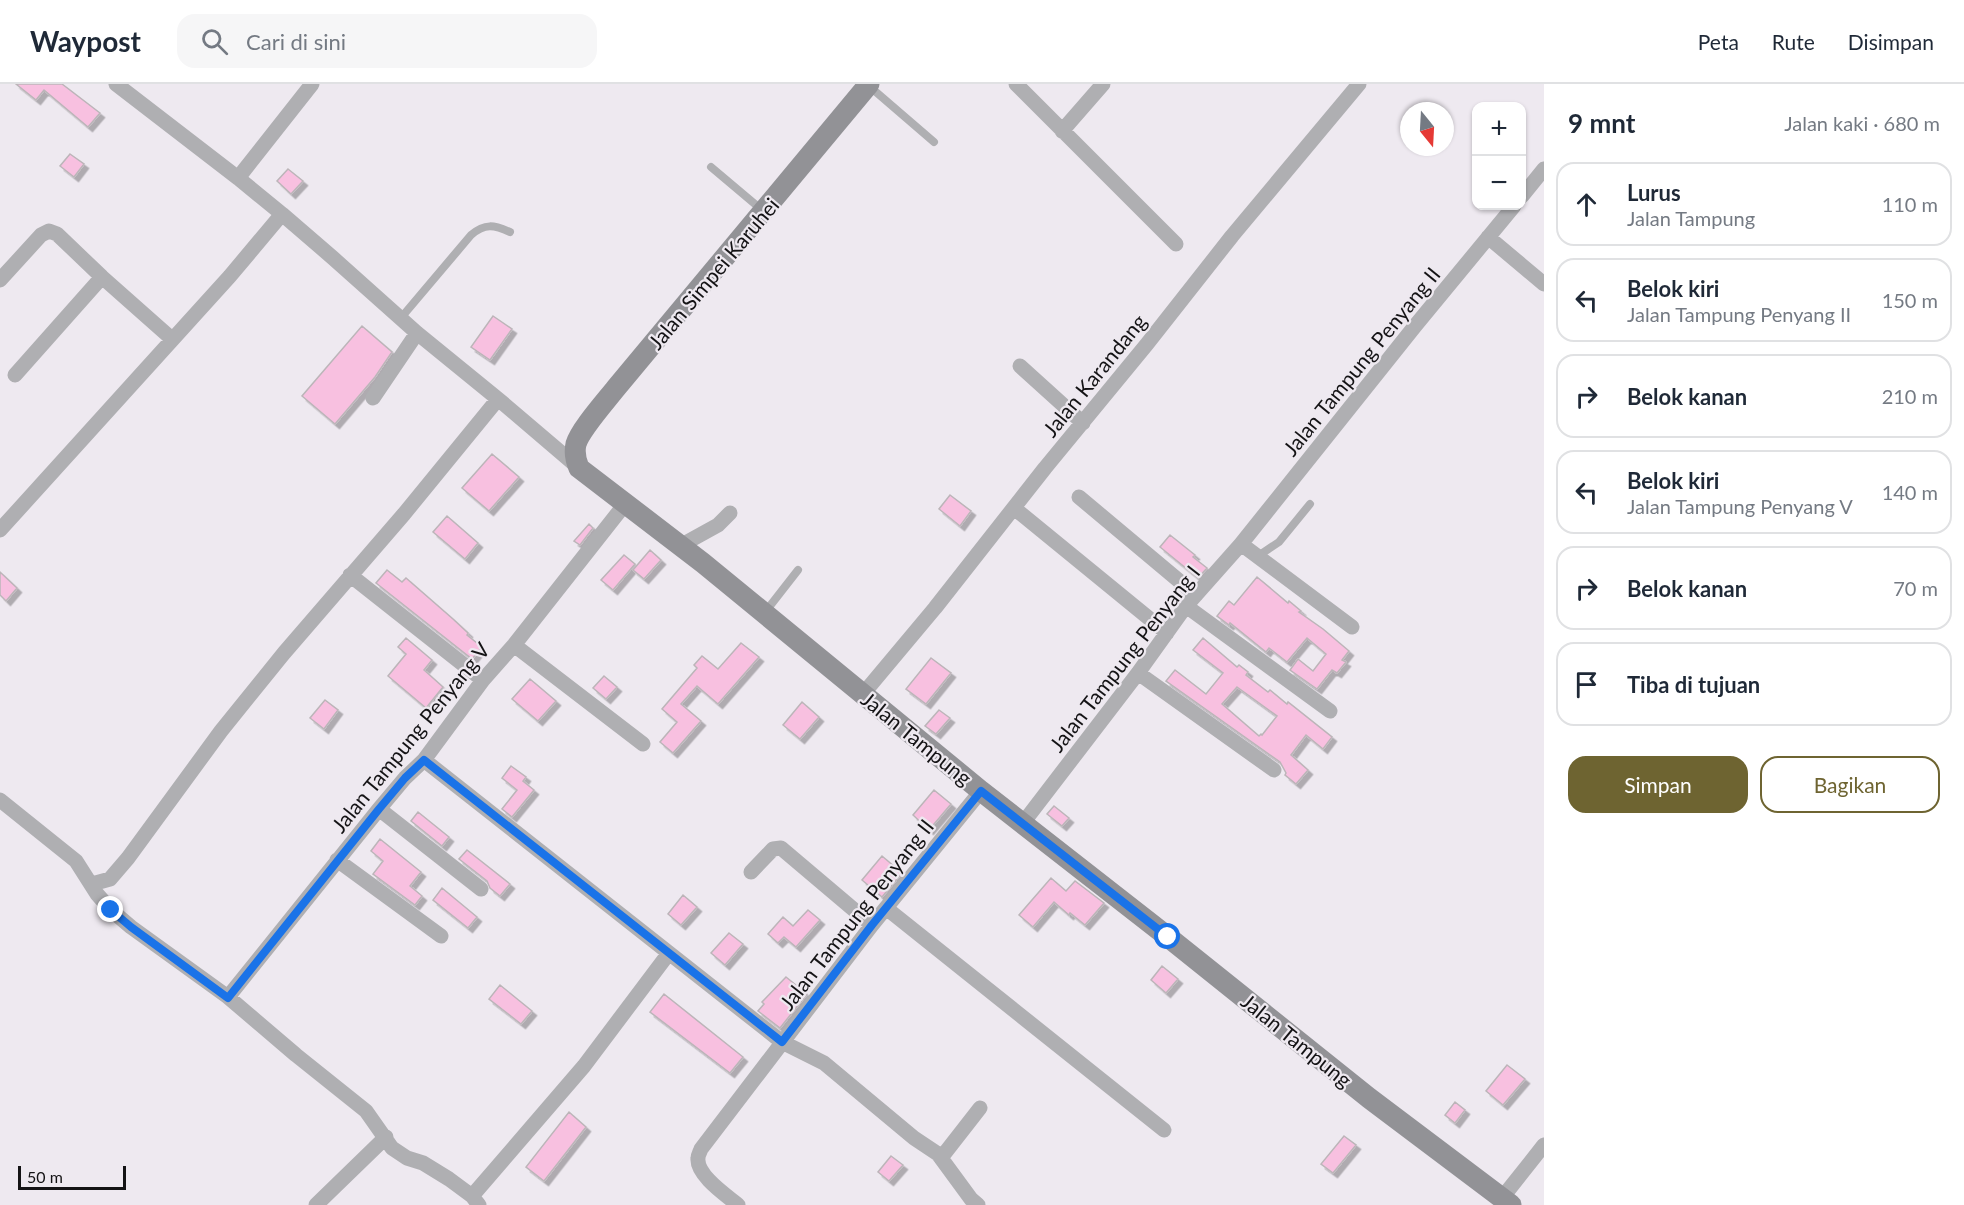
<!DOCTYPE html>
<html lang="id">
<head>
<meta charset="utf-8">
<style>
  :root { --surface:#fff; --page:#f6f6f7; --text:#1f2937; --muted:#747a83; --line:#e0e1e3; --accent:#6e6431 }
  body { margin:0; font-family:Lato,sans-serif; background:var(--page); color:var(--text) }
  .controls { position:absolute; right:18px; top:18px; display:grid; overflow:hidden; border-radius:12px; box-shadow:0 2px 4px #0004 }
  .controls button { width:54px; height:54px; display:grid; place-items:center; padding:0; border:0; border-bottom:2px solid var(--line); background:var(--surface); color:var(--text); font:30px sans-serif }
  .compass { position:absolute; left:1400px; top:18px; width:54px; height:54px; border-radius:50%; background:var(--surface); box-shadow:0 2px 4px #0004; rotate:162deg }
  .scale { position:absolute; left:18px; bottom:15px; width:108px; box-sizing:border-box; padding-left:6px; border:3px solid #141315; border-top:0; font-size:16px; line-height:21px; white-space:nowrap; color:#141315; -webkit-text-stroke:4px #eee9f0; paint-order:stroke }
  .stop { position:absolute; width:18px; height:18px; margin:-14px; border:4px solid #1a73e8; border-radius:50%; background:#fff }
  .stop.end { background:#1a73e8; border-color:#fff; box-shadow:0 2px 6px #0008 }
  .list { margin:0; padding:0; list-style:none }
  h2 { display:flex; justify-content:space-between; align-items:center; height:78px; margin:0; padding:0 24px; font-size:26px }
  h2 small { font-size:20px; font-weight:400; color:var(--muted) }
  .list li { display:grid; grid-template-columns:39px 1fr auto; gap:18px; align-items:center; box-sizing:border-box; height:84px; margin:0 12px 12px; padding:0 12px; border:2px solid var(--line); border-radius:18px }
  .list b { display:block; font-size:22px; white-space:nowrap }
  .list p { margin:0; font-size:20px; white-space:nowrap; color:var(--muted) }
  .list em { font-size:20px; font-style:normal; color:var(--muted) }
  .actions { display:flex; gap:12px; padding:18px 24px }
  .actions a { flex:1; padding:14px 0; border:2px solid var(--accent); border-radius:18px; text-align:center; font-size:21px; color:var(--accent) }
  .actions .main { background:var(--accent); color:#fff }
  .icon { flex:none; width:33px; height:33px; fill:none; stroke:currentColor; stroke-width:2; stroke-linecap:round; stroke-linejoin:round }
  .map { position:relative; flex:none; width:1544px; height:1121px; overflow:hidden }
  header { display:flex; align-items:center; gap:36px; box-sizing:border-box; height:84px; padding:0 30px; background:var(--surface); border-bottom:2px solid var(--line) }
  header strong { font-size:28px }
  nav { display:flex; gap:33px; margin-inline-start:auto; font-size:21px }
  .search { width:420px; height:54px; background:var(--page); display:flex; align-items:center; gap:15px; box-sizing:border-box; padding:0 21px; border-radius:18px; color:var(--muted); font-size:22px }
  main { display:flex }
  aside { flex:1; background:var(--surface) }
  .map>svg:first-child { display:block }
  .building { fill:#f8c0e0; stroke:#bcb5b9; stroke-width:1.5; fill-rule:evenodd; filter:url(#shadow) }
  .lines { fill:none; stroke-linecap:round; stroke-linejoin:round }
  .lane { stroke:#afafb2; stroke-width:8 }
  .street { stroke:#afafb2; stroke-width:15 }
  .secondary { stroke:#929296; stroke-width:21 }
  .route { stroke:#1a73e8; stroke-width:8 }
  .labels { text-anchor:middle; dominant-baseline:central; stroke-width:4.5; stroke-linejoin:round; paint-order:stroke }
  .street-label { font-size:21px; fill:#141315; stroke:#eee9f0 }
</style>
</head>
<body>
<header>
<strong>Waypost</strong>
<div class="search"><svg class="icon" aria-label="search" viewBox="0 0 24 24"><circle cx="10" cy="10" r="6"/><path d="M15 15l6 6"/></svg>Cari di sini</div>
<nav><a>Peta</a><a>Rute</a><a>Disimpan</a></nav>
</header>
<main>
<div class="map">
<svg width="1544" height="1121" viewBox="0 0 1544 1121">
  <defs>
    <filter id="shadow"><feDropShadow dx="4.5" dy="4.5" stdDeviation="0" flood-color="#0004"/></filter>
  </defs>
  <rect width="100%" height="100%" fill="#eee9f0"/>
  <!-- building -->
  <path class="building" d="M16,0H62L100,29L88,43L44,6L36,16Z
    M70,70L84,80L74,93L60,82Z
    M288,85L303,97L291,110L277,97Z
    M493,232L512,245L490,276L471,263Z
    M362,242L392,268L375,293L335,340L302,312Z
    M492,370L519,393L489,427L462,404Z
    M950,411L971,427L960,442L939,425Z
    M447,432L478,459L465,475L433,448Z
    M589,440L593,444L580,461L574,457Z
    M1170,451L1195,471L1193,473L1207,484L1198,494L1160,463Z
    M650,466L661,476L644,495L633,486Z
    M624,471L635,480L613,506L601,496Z
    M387,486L402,498L406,494L453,535L468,549L467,551L482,563L472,575L376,499Z
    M0,488L17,504L6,517L0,511Z
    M1257,493L1288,519L1289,517L1301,527L1299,528L1323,545L1349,567L1342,576L1346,578L1337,589L1332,586L1317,605L1290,586L1298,575L1313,587L1326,570L1307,554L1287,578L1269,564L1266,568L1230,539L1229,541L1217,532L1229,517L1234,521Z
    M406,554L432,576L424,586L443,603L426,624L388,592L406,570L398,563Z
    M1203,554L1237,583L1239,581L1248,588L1246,591L1268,608L1270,606L1287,620L1288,618L1332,653L1323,665L1306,651L1291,671L1308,686L1296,700L1285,691L1286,689L1280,678L1166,597L1175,586L1206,610L1223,589L1193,566ZM1237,603L1277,632L1262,651L1261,650L1259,652L1222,620Z
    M741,559L759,573L718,620L697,602L681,620L701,637L673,669L660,658L677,638L662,625L697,584L694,581L702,572L718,585Z
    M931,574L951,589L926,620L906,605Z
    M604,592L617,603L606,615L593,604Z
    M530,595L556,617L538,637L512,615Z
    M325,616L338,626L324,645L310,634Z
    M802,618L819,633L800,655L783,641Z
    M939,626L950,634L936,650L925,642Z
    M511,682L526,693L523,697L534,706L512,733L502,725L517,706L502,694Z
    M934,706L951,720L929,746L913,731Z
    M1054,722L1069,734L1062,742L1047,730Z
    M418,728L449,753L442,762L411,737Z
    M380,755L421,788L410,802L422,812L415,821L373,790L383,777L371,767Z
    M467,766L510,800L500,812L490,804L487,797L459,775Z
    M882,772L902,789L882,813L862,796Z
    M1051,794L1066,807L1075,797L1104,819L1085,841L1070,829L1069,831L1054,818L1033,843L1019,831Z
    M442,804L477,833L468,844L433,816Z
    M683,811L697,823L681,841L668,830Z
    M808,826L820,836L796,863L784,853L778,859L768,850L783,833L793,842Z
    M729,849L743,860L725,881L711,869Z
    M1162,882L1178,895L1166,909L1151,896Z
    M786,893L807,910L780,944L758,927L764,920L762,918Z
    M500,901L532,927L521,940L489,915Z
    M664,910L743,973L730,989L650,928Z
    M1507,981L1525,995L1503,1021L1486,1007Z
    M1455,1018L1465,1026L1455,1039L1445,1031Z
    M569,1028L586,1043L544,1097L526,1083Z
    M1344,1052L1356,1061L1333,1089L1321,1080Z
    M891,1072L903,1081L889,1097L878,1088Z"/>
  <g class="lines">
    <!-- lane -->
    <path class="lane" d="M869,2L934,58
      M711,83L762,126
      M400,235L471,151C485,139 494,141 510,148
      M1258,472L1279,458L1310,420
      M766,527L798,486"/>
    <!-- street -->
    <path class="street" d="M116,0L238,94L282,130L333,174L417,249L498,315L579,384
      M1016,0L1176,160
      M1062,47L1103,0
      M238,94L312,0
      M1522,112L1544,85
      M1488,153L1544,200
      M0,196L41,151L49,147L57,150L102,193L172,255
      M1020,282L1083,339
      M15,291L102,193
      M373,314L417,249
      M1079,413L1196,511
      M1014,424L1167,549
      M0,446L230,192L282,130
      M1241,460L1415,242L1514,122
      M680,462L718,441L730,429
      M350,491L483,596
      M1186,522L1330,627
      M514,561L643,660
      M1138,589L1274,686
      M863,610L935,524L1045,384L1147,260L1232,152L1359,0
      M424,676L782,958L824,979L914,1054L938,1070L971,1115L978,1121
      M0,716L76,777L97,810L111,826L131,843L228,913L296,971L366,1027L392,1064L407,1074L423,1079L449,1095L472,1112L479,1121
      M379,725L481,805
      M1023,739L1138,589L1186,522L1241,460L1352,543
      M337,776L441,852
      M751,788L773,765L781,764L872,841
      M92,800L110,795L128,774L221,647L284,569L404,430L498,315
      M886,824L1164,1046
      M228,913L379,725L405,694L424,676L483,596L514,561L625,420
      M941,1074L980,1024
      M472,1112L584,982L669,869
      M1502,1114L1544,1061
      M316,1121L386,1053
      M738,1121C726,1111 696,1091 698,1074C698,1071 700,1068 701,1065L872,841L981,707"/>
    <!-- secondary -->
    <path class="secondary" d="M869,0L616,304C605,318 580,346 576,360C574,369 576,377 579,384L703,479L981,707L1168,853L1369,1014L1511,1121"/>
  </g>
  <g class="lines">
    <!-- route -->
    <path class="route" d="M111,826L131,843L228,914L379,725L405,694L424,676L782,958L872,841L981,707L1168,853"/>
  </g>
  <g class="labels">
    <!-- street labels -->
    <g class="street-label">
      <text transform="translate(713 189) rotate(-50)">Jalan Simpei Karuhei</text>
      <text transform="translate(1361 277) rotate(-51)">Jalan Tampung Penyang II</text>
      <text transform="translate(1094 291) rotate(-51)">Jalan Karandang</text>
      <text transform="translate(1124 574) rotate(-52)">Jalan Tampung Penyang I</text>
      <text transform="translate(410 653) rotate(-51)">Jalan Tampung Penyang V</text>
      <text transform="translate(917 654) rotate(39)">Jalan Tampung</text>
      <text transform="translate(856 830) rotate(-52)">Jalan Tampung Penyang II</text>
      <text transform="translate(1297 956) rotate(39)">Jalan Tampung</text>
    </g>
  </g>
</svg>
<div class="controls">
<button>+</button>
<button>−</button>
</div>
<svg class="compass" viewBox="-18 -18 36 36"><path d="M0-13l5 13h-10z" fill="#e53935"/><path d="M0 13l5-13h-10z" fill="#747a83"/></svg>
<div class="scale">50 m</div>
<div class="stop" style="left:1168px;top:853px"></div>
<div class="stop end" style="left:111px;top:826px"></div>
</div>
<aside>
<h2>9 mnt<small>Jalan kaki · 680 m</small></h2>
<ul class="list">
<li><svg class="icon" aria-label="ahead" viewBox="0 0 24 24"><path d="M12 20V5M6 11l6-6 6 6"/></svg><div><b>Lurus</b><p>Jalan Tampung</p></div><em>110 m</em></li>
<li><svg class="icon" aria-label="left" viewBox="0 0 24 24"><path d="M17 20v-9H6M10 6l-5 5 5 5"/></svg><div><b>Belok kiri</b><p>Jalan Tampung Penyang II</p></div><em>150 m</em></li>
<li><svg class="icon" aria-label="right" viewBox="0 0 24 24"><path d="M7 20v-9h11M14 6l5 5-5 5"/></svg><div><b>Belok kanan</b></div><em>210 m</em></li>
<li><svg class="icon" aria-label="left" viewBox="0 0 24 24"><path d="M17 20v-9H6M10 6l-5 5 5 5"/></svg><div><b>Belok kiri</b><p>Jalan Tampung Penyang V</p></div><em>140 m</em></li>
<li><svg class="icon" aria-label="right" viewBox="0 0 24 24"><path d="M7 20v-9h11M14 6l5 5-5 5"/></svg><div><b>Belok kanan</b></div><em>70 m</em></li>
<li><svg class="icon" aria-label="arrive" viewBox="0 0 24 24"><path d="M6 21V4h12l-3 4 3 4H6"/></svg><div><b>Tiba di tujuan</b></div></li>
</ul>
<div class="actions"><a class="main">Simpan</a><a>Bagikan</a></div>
</aside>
</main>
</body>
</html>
